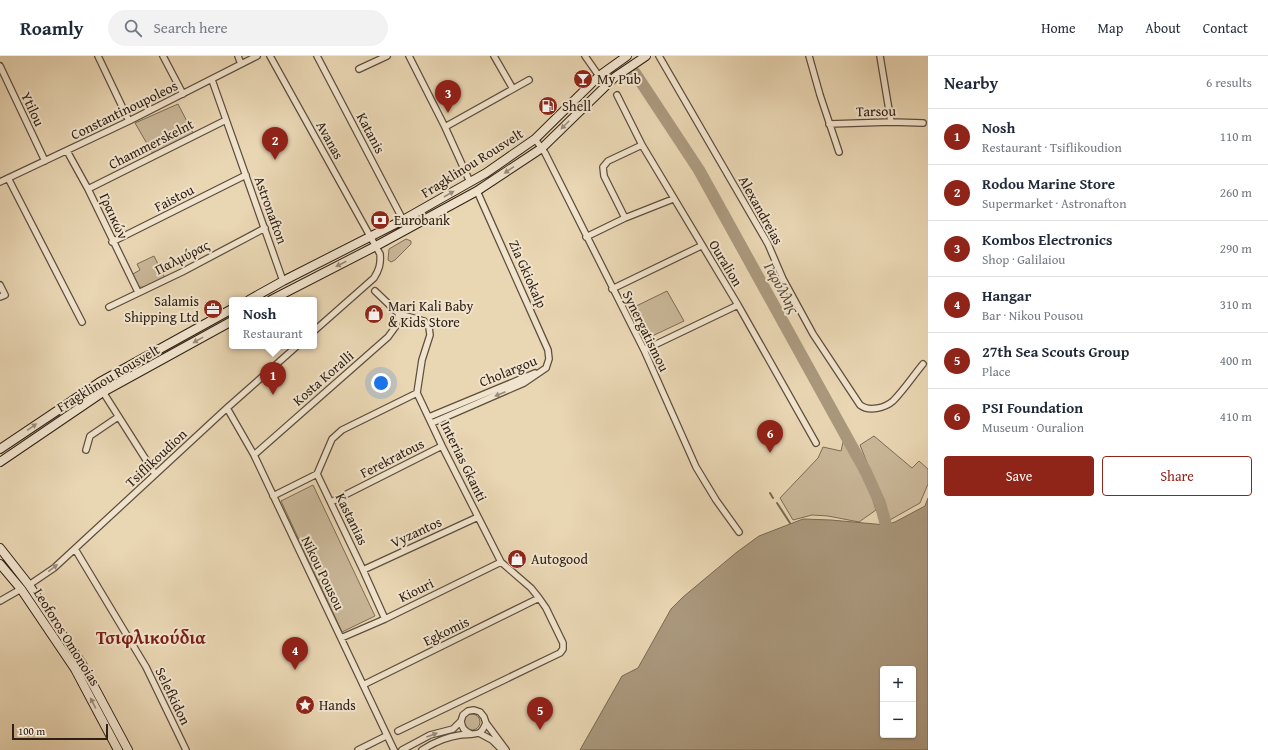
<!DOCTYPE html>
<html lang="en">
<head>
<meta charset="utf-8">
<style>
  :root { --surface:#fff; --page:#f2f2f3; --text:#1f2937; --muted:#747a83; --line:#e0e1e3; --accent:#8f2418 }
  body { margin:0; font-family:"Gentium Book Plus",serif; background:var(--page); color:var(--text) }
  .controls { position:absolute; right:12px; bottom:12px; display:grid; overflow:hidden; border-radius:4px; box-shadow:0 1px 3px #0004 }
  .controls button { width:36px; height:36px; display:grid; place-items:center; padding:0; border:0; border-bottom:1px solid var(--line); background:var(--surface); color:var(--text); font:20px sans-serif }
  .scale { position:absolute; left:12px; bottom:10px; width:96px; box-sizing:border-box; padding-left:4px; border:2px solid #2f2014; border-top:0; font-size:11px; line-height:14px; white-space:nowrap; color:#2f2014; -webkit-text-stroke:3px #f1e4ce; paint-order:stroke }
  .you { position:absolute; left:381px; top:327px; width:14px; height:14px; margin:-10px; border:3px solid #fff; border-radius:50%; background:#1a73e8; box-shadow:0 0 0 6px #1a73e833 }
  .badge { display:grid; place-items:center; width:26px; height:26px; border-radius:50%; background:var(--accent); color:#fff; font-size:13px; font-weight:700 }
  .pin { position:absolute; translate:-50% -33px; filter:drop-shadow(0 1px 2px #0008) }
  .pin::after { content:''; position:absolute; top:21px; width:14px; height:12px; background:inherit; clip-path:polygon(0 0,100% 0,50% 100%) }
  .popup { position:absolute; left:229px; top:241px; width:88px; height:52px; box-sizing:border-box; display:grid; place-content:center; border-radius:4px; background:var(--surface); filter:drop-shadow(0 1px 3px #0005); font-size:13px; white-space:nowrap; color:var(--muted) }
  .popup b { font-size:15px; color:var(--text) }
  .popup::after { content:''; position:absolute; left:50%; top:100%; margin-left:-8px; border:8px solid transparent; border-top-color:var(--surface) }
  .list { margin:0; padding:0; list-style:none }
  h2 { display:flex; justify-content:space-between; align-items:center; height:52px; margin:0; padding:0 16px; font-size:17px }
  h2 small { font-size:13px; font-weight:400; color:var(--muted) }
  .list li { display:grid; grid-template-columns:26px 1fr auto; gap:12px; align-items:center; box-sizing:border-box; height:56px; padding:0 16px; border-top:1px solid var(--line) }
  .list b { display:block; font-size:15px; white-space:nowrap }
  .list p { margin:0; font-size:13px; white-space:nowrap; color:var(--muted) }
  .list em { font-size:13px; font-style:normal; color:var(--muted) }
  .actions { display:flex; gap:8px; padding:12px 16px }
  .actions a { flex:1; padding:9px 0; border:1px solid var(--accent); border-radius:4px; text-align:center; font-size:14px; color:var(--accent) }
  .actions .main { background:var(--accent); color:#fff }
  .icon { flex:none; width:22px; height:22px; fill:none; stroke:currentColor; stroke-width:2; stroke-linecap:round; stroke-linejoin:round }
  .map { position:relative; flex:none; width:928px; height:694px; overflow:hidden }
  header { display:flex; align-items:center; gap:24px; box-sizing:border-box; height:56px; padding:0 20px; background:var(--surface); border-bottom:1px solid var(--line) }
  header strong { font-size:19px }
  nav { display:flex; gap:22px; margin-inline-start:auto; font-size:14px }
  .search { width:280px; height:36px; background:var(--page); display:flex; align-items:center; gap:10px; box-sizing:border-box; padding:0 14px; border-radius:22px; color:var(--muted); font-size:15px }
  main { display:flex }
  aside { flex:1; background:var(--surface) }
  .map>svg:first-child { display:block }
  .green { fill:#c9b798; stroke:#7c6c56 }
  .water { fill:#aa987d; stroke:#796853; fill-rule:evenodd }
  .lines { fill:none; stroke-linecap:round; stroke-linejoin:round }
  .stream { stroke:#796853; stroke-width:2 }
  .river { stroke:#aa987d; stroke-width:12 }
  .street-casing { stroke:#5e4e3c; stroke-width:8 }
  .secondary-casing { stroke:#2f2014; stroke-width:10 }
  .street { stroke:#f1e4ce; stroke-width:5.5 }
  .secondary { stroke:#f1e4ce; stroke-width:8 }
  .oneway { fill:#9a8c7a }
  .labels { text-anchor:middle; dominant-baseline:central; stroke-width:4; stroke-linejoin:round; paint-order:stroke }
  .poi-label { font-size:14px; fill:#2f2014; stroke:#f1e4ce; text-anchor:start }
  .street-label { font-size:14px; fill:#2f2014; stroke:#f1e4ce }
  .water-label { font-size:15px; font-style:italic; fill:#5a4a39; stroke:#f1e4ce }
  .district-label { font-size:18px; font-weight:bold; fill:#7a1f14; stroke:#f1e4ce }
</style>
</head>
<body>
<header>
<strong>Roamly</strong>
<div class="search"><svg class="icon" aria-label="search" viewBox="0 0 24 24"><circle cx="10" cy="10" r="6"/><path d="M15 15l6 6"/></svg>Search here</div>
<nav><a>Home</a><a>Map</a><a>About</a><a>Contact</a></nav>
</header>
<main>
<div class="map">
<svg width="928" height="694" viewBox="0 0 928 694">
  <rect width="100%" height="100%" fill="#e9d6b3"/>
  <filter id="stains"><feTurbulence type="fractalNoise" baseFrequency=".005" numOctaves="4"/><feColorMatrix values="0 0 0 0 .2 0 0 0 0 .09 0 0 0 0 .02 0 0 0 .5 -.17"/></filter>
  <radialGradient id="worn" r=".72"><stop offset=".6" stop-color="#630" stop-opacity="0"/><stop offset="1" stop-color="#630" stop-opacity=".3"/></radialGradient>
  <!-- green -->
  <path class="green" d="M178,48L193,77L153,98L135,67Z
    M406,183L411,185V188L395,204L391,206L388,204L389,193Z
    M154,200L165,222C158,225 145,235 138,230C135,228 133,222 131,219L140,214L137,208Z
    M667,235L684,265L648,282L641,280L628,254Z
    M874,380L912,412L919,405L928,413V428L920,447L888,465L886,454L860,389Z
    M844,382L867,425L876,454L859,466L828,460L812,459L793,464L780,442L818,402L823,391L841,395Z
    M313,429L375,560L342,576L281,445Z
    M464 666a8 8 0 1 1 16 0a8 8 0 1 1-16 0Z"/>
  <!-- water -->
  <path class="water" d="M928,442V694H580L622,620L638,612L671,553L683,541L737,496L759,480L803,463L831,464L886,469L895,466L925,450ZM883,613H913V679H883Z"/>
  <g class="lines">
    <!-- stream -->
    <path class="stream" d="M770,437L773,442
      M777,447L790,467"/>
    <!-- river -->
    <path class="river" d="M635,17L699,114L866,416L880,447L886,469"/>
    <!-- street casing -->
    <g class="street-casing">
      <path id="street" d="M98,0L129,65
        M163,0L183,38
        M238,0L241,8
        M270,0L380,198C381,208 379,214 374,222L314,275
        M317,0L403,164
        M409,0L445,71L470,126
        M494,0L513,33
        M585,0L599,20
        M659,0L768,188L783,223L813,278L860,349C869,356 885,352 893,345C904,334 913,320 923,308
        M809,0L820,39L839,96
        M880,0L891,66
        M0,10L45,105
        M359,13L387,0
        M212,24L283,225
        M617,39L642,89L738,249L816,387
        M829,68L891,66L923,67
        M445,71L529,24
        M535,83L545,97L644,294L696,411L716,444L739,476
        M67,95L88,133L138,236
        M8,122L82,266
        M0,126L129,65L257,0
        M88,133L226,64
        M477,135L548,294L549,303L546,312
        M625,162L604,120L603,111L608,105L642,89
        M586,181L625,162L673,143
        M112,186L246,119
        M0,229L5,239L0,241
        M612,233L701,190
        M375,235L399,258L424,265L429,271L430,279L422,304L417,337L442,390L501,506L531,532L539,542L546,552L563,587V593L560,597L398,675
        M109,251L182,216L265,172
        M644,294L738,249
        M103,336L155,418
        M227,352L254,399L394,694
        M429,361L535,317
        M432,367L524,327L546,312
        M86,394L90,380L118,361
        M254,399L388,281L396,270L399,258
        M317,418L332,383L342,374L417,337
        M273,440L317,418L363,514L385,563
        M331,446L442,390
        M75,493L146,611L186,694
        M363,514L478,461
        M29,529L54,512L227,352L297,290
        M0,545L21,533
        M341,582L385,563L501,506
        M363,629L539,542
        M461,665C462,672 464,675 471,678
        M479,677L492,684L502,694
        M358,694L386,680
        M402,694L430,679L453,673L461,665L463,659L468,655L474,654L480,656L484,661L486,667L506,694
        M422,694C433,687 446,681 460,679C466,678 473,679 479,677C483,675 484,671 486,667"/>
    </g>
    <!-- secondary casing -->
    <g class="secondary-casing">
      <path id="secondary" d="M249,244L283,225L403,164L486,117L535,83L599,20L627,0
        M271,244L376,190L477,135L542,92L615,21L646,0
        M0,393L100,326L232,253
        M0,406L103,336L232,265
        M0,492L29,529L82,608L128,694
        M0,508L21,533L75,613L118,694"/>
    </g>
    <!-- street -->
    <use href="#street" class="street"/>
    <!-- secondary -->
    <use href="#secondary" class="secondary"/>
  </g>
  <!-- one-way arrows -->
  <defs><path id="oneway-solid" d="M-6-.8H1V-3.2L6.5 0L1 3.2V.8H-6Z"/></defs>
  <g class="oneway">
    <use href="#oneway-solid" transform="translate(565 69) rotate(135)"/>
    <use href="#oneway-solid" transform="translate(509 114) rotate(146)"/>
    <use href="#oneway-solid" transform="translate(449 138) rotate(-30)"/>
    <use href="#oneway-solid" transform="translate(341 208) rotate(153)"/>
    <use href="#oneway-solid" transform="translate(198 284) rotate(151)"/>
    <use href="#oneway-solid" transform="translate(500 338) rotate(157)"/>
    <use href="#oneway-solid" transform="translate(32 371) rotate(-35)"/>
    <use href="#oneway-solid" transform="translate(53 512) rotate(-37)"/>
    <use href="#oneway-solid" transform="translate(93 647) rotate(-118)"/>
    <use href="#oneway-solid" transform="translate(432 679) rotate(-20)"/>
  </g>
  <!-- icons -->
  <defs>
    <g id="bar-disc" transform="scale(1)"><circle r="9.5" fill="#8f2418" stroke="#f1e4ce"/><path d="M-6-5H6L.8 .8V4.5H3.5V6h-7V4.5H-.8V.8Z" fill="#fff"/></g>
    <g id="fuel-disc" transform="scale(1)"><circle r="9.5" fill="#8f2418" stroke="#f1e4ce"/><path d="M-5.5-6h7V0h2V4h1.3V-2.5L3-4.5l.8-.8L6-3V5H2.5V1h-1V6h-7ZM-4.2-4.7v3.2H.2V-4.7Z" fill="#fff"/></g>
    <g id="bank-disc" transform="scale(1)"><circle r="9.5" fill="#8f2418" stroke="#f1e4ce"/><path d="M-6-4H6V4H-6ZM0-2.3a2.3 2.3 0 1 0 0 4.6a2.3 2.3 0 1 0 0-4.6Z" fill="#fff"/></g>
    <g id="office-disc" transform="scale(1)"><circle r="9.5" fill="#8f2418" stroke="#f1e4ce"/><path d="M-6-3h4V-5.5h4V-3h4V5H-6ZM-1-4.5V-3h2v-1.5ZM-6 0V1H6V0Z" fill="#fff"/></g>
    <g id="shop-disc" transform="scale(1)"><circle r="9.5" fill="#8f2418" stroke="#f1e4ce"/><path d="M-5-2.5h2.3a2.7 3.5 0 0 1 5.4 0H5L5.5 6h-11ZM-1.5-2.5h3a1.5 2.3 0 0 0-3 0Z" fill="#fff"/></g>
    <g id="sight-disc" transform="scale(1)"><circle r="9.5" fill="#8f2418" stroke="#f1e4ce"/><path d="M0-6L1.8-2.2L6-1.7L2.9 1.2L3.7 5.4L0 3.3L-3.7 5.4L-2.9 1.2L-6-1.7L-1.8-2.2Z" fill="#fff"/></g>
  </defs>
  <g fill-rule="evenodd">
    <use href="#bar-disc" x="583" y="23"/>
    <use href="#fuel-disc" x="548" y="50"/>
    <use href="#bank-disc" x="380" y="164"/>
    <use href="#office-disc" x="213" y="253"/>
    <use href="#shop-disc" x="374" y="258"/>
    <use href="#shop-disc" x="517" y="503"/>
    <use href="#sight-disc" x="305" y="649"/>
  </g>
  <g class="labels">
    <!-- poi labels -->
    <g class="poi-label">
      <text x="597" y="23">My Pub</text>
      <text x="562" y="50">Shell</text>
      <text x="394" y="164">Eurobank</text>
      <text x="199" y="245" text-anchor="end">Salamis<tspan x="199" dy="16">Shipping Ltd</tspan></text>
      <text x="388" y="250">Mari Kali Baby<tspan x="388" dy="16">&amp; Kids Store</tspan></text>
      <text x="531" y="503">Autogood</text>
      <text x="319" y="649">Hands</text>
    </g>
    <!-- street labels -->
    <g class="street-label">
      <text transform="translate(33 53) rotate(65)">Ytilou</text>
      <text transform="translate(124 54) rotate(-26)">Constantinoupoleos</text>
      <text transform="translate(876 55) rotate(-1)">Tarsou</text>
      <text transform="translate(371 77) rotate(62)">Katanis</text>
      <text transform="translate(330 84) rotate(61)">Avanas</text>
      <text transform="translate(151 88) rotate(-27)">Chammerskelnt</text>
      <text transform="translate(472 107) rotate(-32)">Fragklinou Rousvelt</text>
      <text transform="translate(174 142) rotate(-27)">Faistou</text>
      <text transform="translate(271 154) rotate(70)">Astronafton</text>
      <text transform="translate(761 154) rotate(61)">Alexandreias</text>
      <text transform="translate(114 160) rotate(65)">Γραικών</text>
      <text transform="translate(182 201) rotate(-27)">Παλμύρας</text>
      <text transform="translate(726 207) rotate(59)">Ouralion</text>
      <text transform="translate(528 218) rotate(66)">Zia Gkiokalp</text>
      <text transform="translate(646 275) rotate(64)">Synergatismou</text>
      <text transform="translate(508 315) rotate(-22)">Cholargou</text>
      <text transform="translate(108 322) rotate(-31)">Fragklinou Rousvelt</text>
      <text transform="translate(323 322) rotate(-41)">Kosta Koralli</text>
      <text transform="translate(156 402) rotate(-43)">Tsiflikoudion</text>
      <text transform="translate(392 402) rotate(-27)">Ferekratous</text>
      <text transform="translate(464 405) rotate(64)">Interias Gkanti</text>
      <text transform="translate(352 463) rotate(64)">Kastanias</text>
      <text transform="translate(416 476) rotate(-25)">Vyzantos</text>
      <text transform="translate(323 517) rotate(64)">Nikou Pousou</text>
      <text transform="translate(416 534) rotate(-26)">Kiouri</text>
      <text transform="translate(446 575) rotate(-26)">Egkomis</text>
      <text transform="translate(67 581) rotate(58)">Leoforos Omonoias</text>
      <text transform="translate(173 640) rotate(64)">Selefkidon</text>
    </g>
    <!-- water labels -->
    <g class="water-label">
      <text transform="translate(782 232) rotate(61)">Γαρύλλης</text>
    </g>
    <!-- district labels -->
    <g class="district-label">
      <text x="151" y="581">Τσιφλικούδια</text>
    </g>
  </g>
  <rect width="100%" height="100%" filter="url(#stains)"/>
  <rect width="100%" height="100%" fill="url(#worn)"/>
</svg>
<div class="controls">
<button>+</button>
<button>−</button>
</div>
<div class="scale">100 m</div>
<div class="you"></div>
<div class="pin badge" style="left:273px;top:339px">1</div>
<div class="popup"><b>Nosh</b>Restaurant</div>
<div class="pin badge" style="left:275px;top:104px">2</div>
<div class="pin badge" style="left:448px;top:57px">3</div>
<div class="pin badge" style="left:295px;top:614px">4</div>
<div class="pin badge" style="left:540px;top:674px">5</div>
<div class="pin badge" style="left:770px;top:397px">6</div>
</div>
<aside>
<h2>Nearby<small>6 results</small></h2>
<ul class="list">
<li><span class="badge">1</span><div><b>Nosh</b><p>Restaurant · Tsiflikoudion</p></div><em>110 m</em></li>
<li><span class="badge">2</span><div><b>Rodou Marine Store</b><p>Supermarket · Astronafton</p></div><em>260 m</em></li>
<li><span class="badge">3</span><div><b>Kombos Electronics</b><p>Shop · Galilaiou</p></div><em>290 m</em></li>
<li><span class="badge">4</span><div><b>Hangar</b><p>Bar · Nikou Pousou</p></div><em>310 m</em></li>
<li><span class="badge">5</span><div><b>27th Sea Scouts Group</b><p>Place</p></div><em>400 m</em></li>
<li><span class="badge">6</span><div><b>PSI Foundation</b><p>Museum · Ouralion</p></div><em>410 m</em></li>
</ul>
<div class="actions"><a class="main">Save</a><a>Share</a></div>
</aside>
</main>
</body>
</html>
